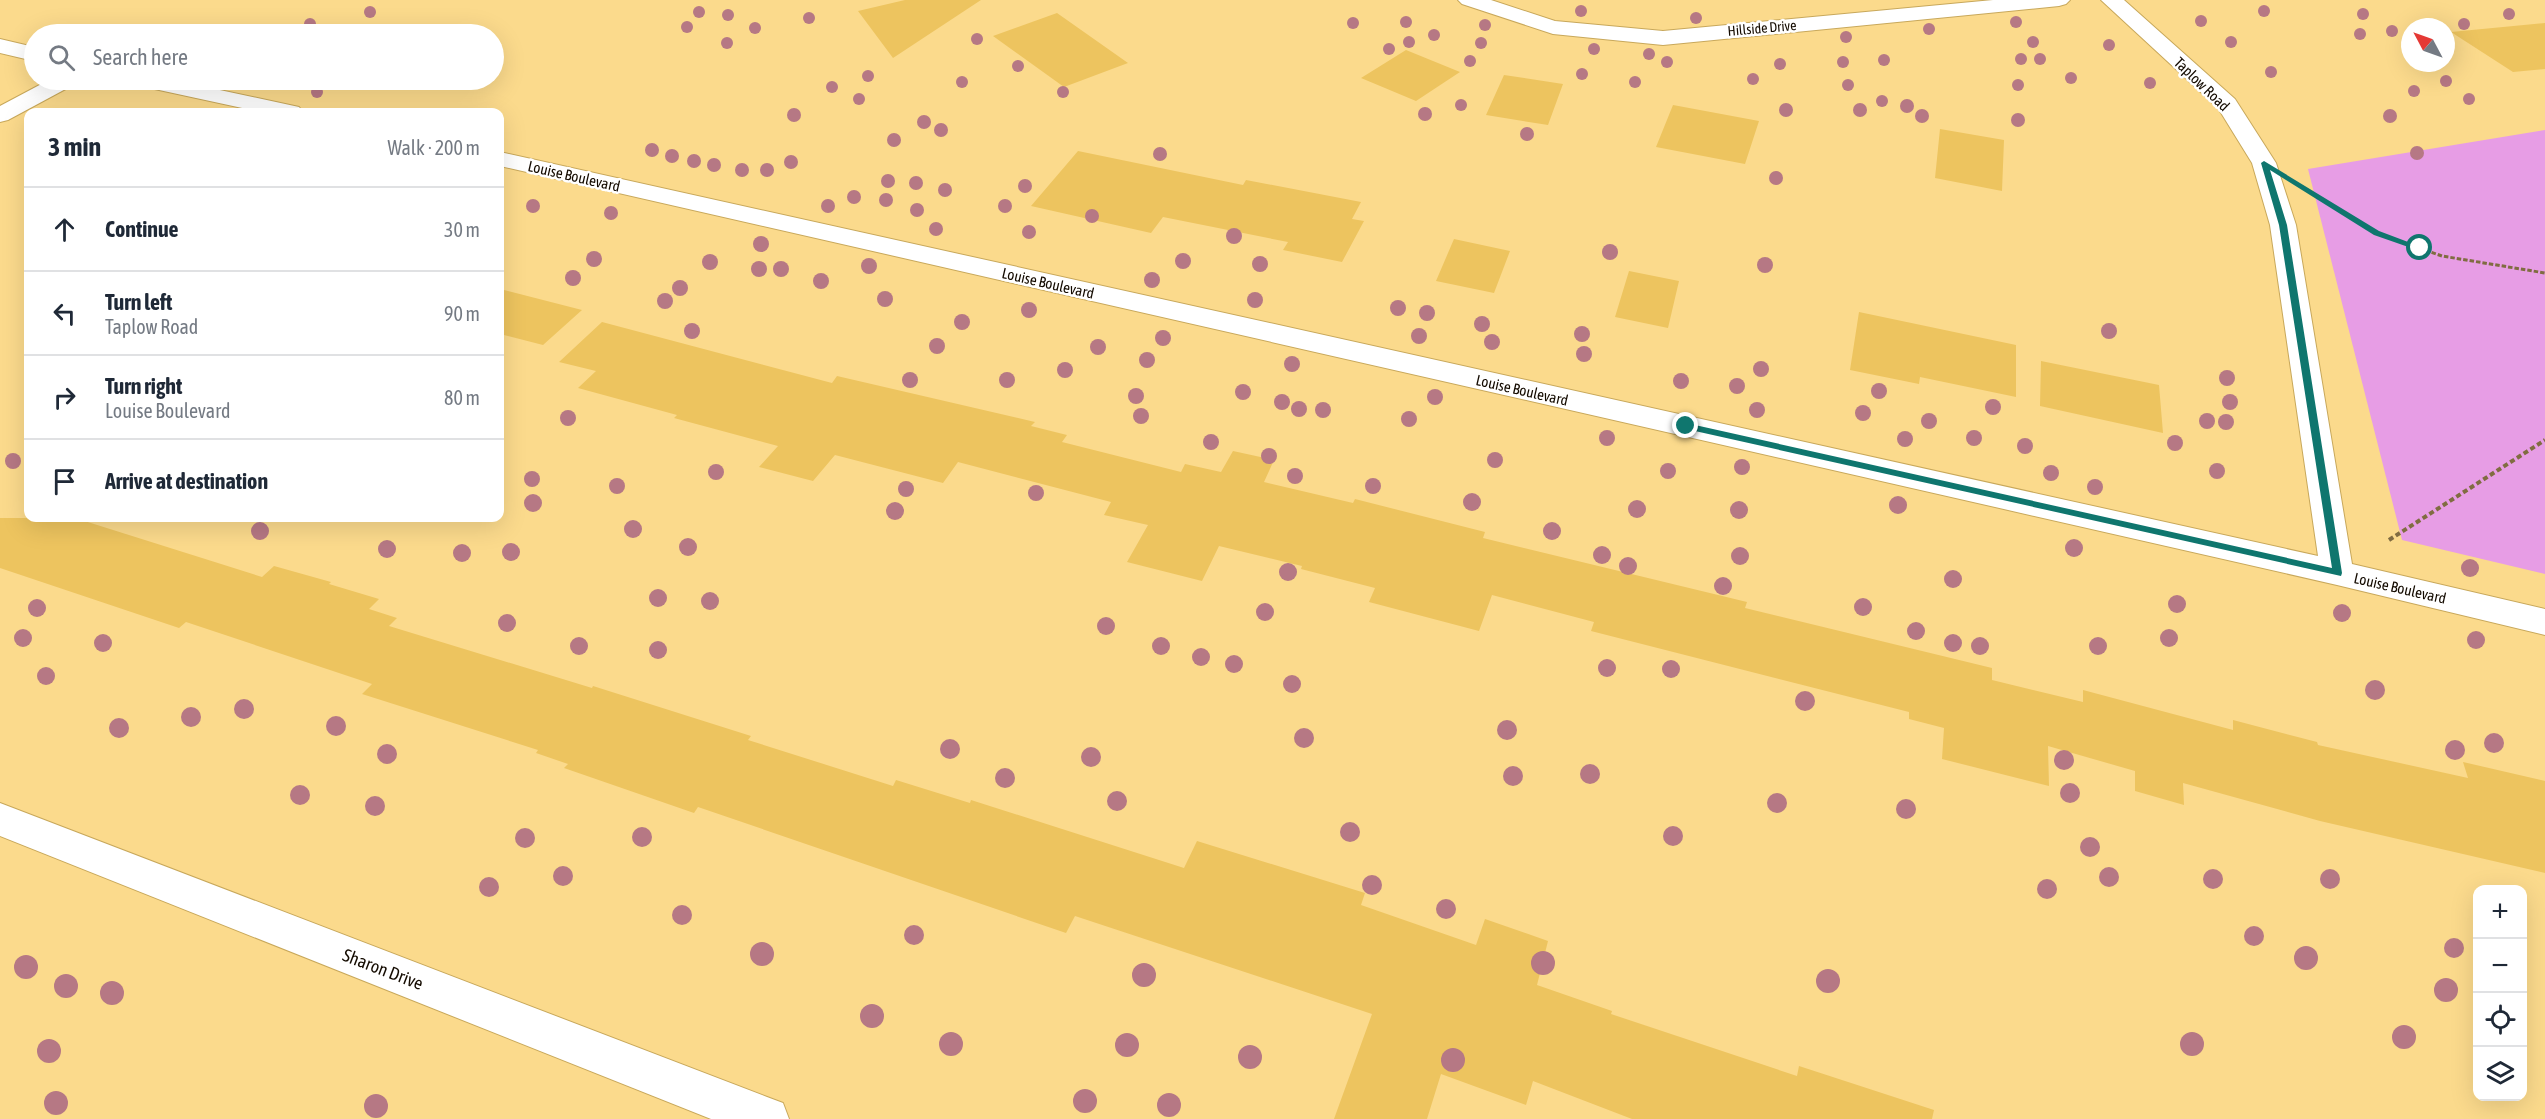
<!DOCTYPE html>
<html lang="en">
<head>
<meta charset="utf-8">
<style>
  :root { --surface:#fff; --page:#f2f2f3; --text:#1f2937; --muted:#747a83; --line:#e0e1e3 }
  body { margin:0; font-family:"Asap Condensed",sans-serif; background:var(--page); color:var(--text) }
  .controls { position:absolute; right:18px; bottom:18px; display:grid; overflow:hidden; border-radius:12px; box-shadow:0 6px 24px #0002 }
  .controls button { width:54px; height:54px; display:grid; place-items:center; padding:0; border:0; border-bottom:2px solid var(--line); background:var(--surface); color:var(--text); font:30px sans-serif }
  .compass { position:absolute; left:2401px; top:18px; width:54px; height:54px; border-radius:50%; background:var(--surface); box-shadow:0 6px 24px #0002; rotate:311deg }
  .stop { position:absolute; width:18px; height:18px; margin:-14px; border:4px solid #0f766e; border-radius:50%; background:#fff }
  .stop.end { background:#0f766e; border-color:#fff; box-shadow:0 2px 6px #0008 }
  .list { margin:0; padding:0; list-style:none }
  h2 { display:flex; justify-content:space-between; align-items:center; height:78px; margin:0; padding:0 24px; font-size:26px }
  h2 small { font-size:20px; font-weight:400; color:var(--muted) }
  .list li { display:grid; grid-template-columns:39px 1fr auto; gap:18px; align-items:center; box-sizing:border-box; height:84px; padding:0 24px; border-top:2px solid var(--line) }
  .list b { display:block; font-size:22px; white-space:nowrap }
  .list p { margin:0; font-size:20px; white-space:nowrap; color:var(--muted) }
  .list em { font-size:20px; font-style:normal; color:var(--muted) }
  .icon { flex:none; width:33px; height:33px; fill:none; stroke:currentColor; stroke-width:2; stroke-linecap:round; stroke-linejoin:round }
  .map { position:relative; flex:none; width:2545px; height:1119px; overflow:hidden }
  .search { position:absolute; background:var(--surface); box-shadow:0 6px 24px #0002; left:24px; top:24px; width:480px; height:66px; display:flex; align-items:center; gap:15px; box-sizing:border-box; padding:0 21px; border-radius:33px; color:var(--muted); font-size:22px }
  .panel { position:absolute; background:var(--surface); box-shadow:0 6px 24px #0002; left:24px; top:108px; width:480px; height:414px; border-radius:12px }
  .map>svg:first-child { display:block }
  .green { fill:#e79de5 }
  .building { fill:#edc45f }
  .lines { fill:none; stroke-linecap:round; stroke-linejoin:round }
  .minor-casing { stroke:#c8a85b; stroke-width:2 }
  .path-far1 { stroke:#806c41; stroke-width:3; stroke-dasharray:4.5 2; stroke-linecap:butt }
  .path { stroke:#806c41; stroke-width:4; stroke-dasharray:5 3; stroke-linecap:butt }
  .minor { fill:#fff; fill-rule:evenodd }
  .tree { fill:#b67884 }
  .route { fill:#0f766e }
  .labels { text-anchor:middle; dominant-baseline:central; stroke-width:5; stroke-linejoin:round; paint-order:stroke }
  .far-street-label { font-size:14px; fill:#140b00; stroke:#fff }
  .street-label { font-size:15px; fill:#140b00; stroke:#fff }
  .near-street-label { font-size:18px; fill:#140b00; stroke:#fff }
</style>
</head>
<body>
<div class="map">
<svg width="2545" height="1119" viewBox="0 0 2545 1119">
  <rect width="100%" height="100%" fill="#fbda8c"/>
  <!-- green -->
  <path class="green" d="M2545,130V574L2402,540L2308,169Z"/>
  <!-- building -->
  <path class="building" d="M905,0H981L893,58L858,11Z
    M1057,13L1128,63L1064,87L993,36Z
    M2545,23V69L2513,72L2451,32Z
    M1406,50L1460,72L1416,101L1361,78Z
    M1504,75L1563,84L1548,125L1486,115Z
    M1673,105L1759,121L1745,164L1656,147Z
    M1940,129L2004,140L2002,191L1935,178Z
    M1078,151L1243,185L1246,180L1361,202L1352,219L1364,221L1342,262L1283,250L1288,242L1163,217L1151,233L1031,206Z
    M1454,239L1510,251L1494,293L1436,281Z
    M1629,271L1679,281L1668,328L1615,317Z
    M500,289L582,310L543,345L500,334Z
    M1859,312L2016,345V397L1920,377L1919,384L1850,370Z
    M602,322L832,383L837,376L1035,422L1031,426L1067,435L1062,442L1181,472L1185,464L1221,472L1233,451L1274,460L1264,482L1353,503L1355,499L1485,532L1483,538L1747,602L1745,608L1992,668V680L2083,702V690L2233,730V720L2317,742L2318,745L2468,778L2463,762L2545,781V873L2320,821L2183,783L2184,805L2135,791V771L2048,746L2049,786L1942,759L1944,728L1909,719V712L1591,631L1594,622L1492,595L1479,631L1369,602L1375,588L1301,569L1302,566L1219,546L1202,581L1127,562L1148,525L1104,515L1111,502L958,462L943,483L835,455L813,481L759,467L778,446L674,418L677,415L578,388L596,371L559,362Z
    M2041,361L2159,385L2163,433L2040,406Z
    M0,518H75L262,577L274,566L331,582L329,584L379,599L369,609L397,618L389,626L592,688L593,686L751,736L748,740L893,786L896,780L970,803L971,800L1184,868L1197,841L1365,893L1361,905L1476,945L1485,919L1548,941L1537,985L1612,1011L1611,1014L1797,1076L1799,1066L1934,1110L1932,1119H1632L1533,1081L1526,1105L1441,1074L1427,1119H1334L1372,1014L1075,916L1066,933L698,807L694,813L564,768L568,764L536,753L538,750L362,694L372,684L186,622L179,628L0,568Z"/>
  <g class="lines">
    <!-- minor casing -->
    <g class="minor-casing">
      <path id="minor" d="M1458,0H1491L1555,21L1663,31L1993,0H2070L2066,4L2059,6L1663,45L1553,34L1462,4Z
        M2101,0H2124L2235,99L2276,163L2296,225L2352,564L2545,609V635L2337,585L500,166V152L2318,556L2270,225L2252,163L2218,108Z
        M0,39L34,47V61L0,53Z
        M49,80H76L73,85L8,120L0,122V106Z
        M133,80H173L299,107L303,112H261L136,85Z
        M0,803L767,1097L783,1103L789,1119H711L0,836Z"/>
    </g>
    <!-- path-far1 -->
    <path class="path-far1" d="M2321,199L2376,233L2442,256L2545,273"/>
    <!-- path -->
    <path class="path" d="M2389,540L2545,440"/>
    <!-- minor -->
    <use href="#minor" class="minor"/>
  </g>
  <!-- trees -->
  <g class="tree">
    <circle cx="1581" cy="11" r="6"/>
    <circle cx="2264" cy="11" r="6"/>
    <circle cx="370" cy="12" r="6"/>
    <circle cx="699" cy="12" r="6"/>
    <circle cx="2363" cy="14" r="6"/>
    <circle cx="2509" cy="14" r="6"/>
    <circle cx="728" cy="15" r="6"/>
    <circle cx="809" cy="18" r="6"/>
    <circle cx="1696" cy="18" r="6"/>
    <circle cx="2201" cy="21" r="6"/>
    <circle cx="1406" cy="22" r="6"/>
    <circle cx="2016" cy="22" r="6"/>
    <circle cx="1353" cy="23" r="6"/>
    <circle cx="310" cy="24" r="6"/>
    <circle cx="2464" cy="24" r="6"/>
    <circle cx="1485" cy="25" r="6"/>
    <circle cx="687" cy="27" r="6"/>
    <circle cx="755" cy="28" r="6"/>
    <circle cx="1929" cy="29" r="6"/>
    <circle cx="2392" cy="31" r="6"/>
    <circle cx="2360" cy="34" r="6"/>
    <circle cx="1434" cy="35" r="6"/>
    <circle cx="1846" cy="37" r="6"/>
    <circle cx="977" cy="39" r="6"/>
    <circle cx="1409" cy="42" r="6"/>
    <circle cx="2033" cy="42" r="6"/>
    <circle cx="2231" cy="42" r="6"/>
    <circle cx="727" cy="43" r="6"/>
    <circle cx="1481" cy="43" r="6"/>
    <circle cx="2109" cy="45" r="6"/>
    <circle cx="1389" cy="49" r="6"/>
    <circle cx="1594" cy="49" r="6"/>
    <circle cx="1649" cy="54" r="6"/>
    <circle cx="2021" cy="59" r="6"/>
    <circle cx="2040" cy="59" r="6"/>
    <circle cx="1884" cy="60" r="6"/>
    <circle cx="1470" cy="61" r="6"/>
    <circle cx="1667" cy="62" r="6"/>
    <circle cx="1843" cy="62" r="6"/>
    <circle cx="1780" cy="64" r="6"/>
    <circle cx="1018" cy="66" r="6"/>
    <circle cx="2271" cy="72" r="6"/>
    <circle cx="1582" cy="74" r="6"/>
    <circle cx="868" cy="76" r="6"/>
    <circle cx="2071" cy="78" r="6"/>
    <circle cx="1753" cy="79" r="6"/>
    <circle cx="2446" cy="81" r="6"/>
    <circle cx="962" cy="82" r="6"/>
    <circle cx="1635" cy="82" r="6"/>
    <circle cx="2150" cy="83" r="6"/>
    <circle cx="1848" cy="85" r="6"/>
    <circle cx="2018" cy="85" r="6"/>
    <circle cx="832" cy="87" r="6"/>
    <circle cx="2414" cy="91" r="6"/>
    <circle cx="317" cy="92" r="6"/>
    <circle cx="1063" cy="92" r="6"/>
    <circle cx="859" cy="99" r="6"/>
    <circle cx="2469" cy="99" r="6"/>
    <circle cx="1882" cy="101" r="6"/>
    <circle cx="1461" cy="105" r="6"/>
    <circle cx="1907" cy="106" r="7"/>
    <circle cx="1786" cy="110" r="7"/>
    <circle cx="1860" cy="110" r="7"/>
    <circle cx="1425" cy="114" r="7"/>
    <circle cx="794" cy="115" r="7"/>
    <circle cx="1922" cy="116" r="7"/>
    <circle cx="2390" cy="116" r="7"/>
    <circle cx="2018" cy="120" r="7"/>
    <circle cx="924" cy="122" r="7"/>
    <circle cx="941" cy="130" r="7"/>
    <circle cx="1527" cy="134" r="7"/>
    <circle cx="894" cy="140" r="7"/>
    <circle cx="652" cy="150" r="7"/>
    <circle cx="2417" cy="153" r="7"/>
    <circle cx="1160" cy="154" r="7"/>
    <circle cx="672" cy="156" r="7"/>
    <circle cx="694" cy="161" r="7"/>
    <circle cx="791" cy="162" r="7"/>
    <circle cx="714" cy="165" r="7"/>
    <circle cx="742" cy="170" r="7"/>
    <circle cx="767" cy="170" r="7"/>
    <circle cx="1776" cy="178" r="7"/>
    <circle cx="888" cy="181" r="7"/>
    <circle cx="916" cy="183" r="7"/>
    <circle cx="1025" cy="186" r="7"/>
    <circle cx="945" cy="190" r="7"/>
    <circle cx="854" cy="197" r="7"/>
    <circle cx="886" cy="200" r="7"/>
    <circle cx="533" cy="206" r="7"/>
    <circle cx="828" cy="206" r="7"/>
    <circle cx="1005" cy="206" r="7"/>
    <circle cx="917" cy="210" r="7"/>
    <circle cx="611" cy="213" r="7"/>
    <circle cx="1092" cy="216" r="7"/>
    <circle cx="936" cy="229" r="7"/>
    <circle cx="1029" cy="232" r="7"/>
    <circle cx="1234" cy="236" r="8"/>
    <circle cx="761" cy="244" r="8"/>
    <circle cx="1610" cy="252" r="8"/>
    <circle cx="594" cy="259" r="8"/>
    <circle cx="1183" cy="261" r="8"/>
    <circle cx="710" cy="262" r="8"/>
    <circle cx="1260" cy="264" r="8"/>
    <circle cx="1765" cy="265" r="8"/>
    <circle cx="869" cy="266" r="8"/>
    <circle cx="759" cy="269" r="8"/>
    <circle cx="781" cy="269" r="8"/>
    <circle cx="573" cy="278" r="8"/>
    <circle cx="1152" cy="280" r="8"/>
    <circle cx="821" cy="281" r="8"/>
    <circle cx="680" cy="288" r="8"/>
    <circle cx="885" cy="299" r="8"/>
    <circle cx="1255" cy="300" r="8"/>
    <circle cx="665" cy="301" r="8"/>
    <circle cx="1398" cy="308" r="8"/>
    <circle cx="1029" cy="310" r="8"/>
    <circle cx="1427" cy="313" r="8"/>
    <circle cx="962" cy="322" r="8"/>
    <circle cx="1482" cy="324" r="8"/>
    <circle cx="692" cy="331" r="8"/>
    <circle cx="2109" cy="331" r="8"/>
    <circle cx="1582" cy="334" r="8"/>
    <circle cx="1419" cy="336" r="8"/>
    <circle cx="1163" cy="338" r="8"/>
    <circle cx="1492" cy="342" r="8"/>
    <circle cx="937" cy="346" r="8"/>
    <circle cx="1098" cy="347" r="8"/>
    <circle cx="1584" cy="354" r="8"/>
    <circle cx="1147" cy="360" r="8"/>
    <circle cx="1292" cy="364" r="8"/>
    <circle cx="1761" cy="369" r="8"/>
    <circle cx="1065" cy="370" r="8"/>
    <circle cx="2227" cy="378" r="8"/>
    <circle cx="910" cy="380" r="8"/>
    <circle cx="1007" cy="380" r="8"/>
    <circle cx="1681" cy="381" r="8"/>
    <circle cx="1737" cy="386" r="8"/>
    <circle cx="1879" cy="391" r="8"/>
    <circle cx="1243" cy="392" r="8"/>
    <circle cx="1136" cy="396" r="8"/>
    <circle cx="1435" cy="397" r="8"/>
    <circle cx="1282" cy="402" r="8"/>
    <circle cx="2230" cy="402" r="8"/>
    <circle cx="1993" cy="407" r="8"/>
    <circle cx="1299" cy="409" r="8"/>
    <circle cx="1323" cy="410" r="8"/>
    <circle cx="1757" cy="410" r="8"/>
    <circle cx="1863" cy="413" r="8"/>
    <circle cx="1141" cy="416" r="8"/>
    <circle cx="568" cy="418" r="8"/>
    <circle cx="1409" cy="419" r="8"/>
    <circle cx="1929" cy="421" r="8"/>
    <circle cx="2207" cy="421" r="8"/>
    <circle cx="2226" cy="422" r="8"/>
    <circle cx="1607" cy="438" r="8"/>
    <circle cx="1974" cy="438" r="8"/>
    <circle cx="1905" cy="439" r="8"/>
    <circle cx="1211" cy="442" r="8"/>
    <circle cx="2175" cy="443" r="8"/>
    <circle cx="2025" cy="446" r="8"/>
    <circle cx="1269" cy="456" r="8"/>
    <circle cx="1495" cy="460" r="8"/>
    <circle cx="13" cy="461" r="8"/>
    <circle cx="1742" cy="467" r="8"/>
    <circle cx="1668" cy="471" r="8"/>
    <circle cx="2217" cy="471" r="8"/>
    <circle cx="716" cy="472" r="8"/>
    <circle cx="2051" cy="473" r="8"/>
    <circle cx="1295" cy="476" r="8"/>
    <circle cx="532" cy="479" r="8"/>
    <circle cx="617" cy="486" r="8"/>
    <circle cx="1373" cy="486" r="8"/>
    <circle cx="2095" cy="487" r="8"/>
    <circle cx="906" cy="489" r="8"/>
    <circle cx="1036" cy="493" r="8"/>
    <circle cx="1472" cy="502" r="9"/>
    <circle cx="533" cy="503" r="9"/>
    <circle cx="1898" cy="505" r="9"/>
    <circle cx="1637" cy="509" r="9"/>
    <circle cx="1739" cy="510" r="9"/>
    <circle cx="895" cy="511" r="9"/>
    <circle cx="633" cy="529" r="9"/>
    <circle cx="260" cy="531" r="9"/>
    <circle cx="1552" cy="531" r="9"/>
    <circle cx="688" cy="547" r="9"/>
    <circle cx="2074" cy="548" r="9"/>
    <circle cx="387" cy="549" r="9"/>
    <circle cx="511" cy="552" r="9"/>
    <circle cx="462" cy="553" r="9"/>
    <circle cx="1602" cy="555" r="9"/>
    <circle cx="1740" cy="556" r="9"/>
    <circle cx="1628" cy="566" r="9"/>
    <circle cx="2470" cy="568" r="9"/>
    <circle cx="1288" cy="572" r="9"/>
    <circle cx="1953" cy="579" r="9"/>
    <circle cx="1723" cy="586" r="9"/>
    <circle cx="658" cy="598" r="9"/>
    <circle cx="710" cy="601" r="9"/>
    <circle cx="2177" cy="604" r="9"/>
    <circle cx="1863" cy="607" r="9"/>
    <circle cx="37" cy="608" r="9"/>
    <circle cx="1265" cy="612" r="9"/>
    <circle cx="2342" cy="613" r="9"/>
    <circle cx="507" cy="623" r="9"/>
    <circle cx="1106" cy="626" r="9"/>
    <circle cx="1916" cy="631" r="9"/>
    <circle cx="23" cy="638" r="9"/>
    <circle cx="2169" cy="638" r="9"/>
    <circle cx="2476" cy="640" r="9"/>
    <circle cx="103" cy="643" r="9"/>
    <circle cx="1953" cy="643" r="9"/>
    <circle cx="579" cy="646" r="9"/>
    <circle cx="1161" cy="646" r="9"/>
    <circle cx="1980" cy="646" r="9"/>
    <circle cx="2098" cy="646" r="9"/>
    <circle cx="658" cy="650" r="9"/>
    <circle cx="1201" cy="657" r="9"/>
    <circle cx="1234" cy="664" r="9"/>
    <circle cx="1607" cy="668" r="9"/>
    <circle cx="1671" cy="669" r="9"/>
    <circle cx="46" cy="676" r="9"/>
    <circle cx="1292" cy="684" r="9"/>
    <circle cx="2375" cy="690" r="10"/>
    <circle cx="1805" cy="701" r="10"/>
    <circle cx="244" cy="709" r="10"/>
    <circle cx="191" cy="717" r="10"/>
    <circle cx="336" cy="726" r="10"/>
    <circle cx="119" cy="728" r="10"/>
    <circle cx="1507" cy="730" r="10"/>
    <circle cx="1304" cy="738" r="10"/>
    <circle cx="2494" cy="743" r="10"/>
    <circle cx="950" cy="749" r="10"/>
    <circle cx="2455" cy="750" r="10"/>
    <circle cx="387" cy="754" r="10"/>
    <circle cx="1091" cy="757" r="10"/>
    <circle cx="2064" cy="760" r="10"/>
    <circle cx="1590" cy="774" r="10"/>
    <circle cx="1513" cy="776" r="10"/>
    <circle cx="1005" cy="778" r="10"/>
    <circle cx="2070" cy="793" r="10"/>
    <circle cx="300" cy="795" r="10"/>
    <circle cx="1117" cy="801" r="10"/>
    <circle cx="1777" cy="803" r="10"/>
    <circle cx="375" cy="806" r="10"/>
    <circle cx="1906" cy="809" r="10"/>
    <circle cx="1350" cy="832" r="10"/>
    <circle cx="1673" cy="836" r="10"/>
    <circle cx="642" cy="837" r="10"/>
    <circle cx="525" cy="838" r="10"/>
    <circle cx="2090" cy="847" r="10"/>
    <circle cx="563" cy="876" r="10"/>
    <circle cx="2109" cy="877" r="10"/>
    <circle cx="2213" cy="879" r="10"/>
    <circle cx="2330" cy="879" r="10"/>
    <circle cx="1372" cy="885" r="10"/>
    <circle cx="489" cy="887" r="10"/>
    <circle cx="2047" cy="889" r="10"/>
    <circle cx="1446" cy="909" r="10"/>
    <circle cx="682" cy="915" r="10"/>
    <circle cx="914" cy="935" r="10"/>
    <circle cx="2254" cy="936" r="10"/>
    <circle cx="2454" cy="948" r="10"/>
    <circle cx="762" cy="954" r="12"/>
    <circle cx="2306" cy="958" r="12"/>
    <circle cx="1543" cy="963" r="12"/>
    <circle cx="26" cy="967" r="12"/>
    <circle cx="1144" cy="975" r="12"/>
    <circle cx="1828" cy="981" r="12"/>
    <circle cx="66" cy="986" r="12"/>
    <circle cx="2446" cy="990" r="12"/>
    <circle cx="112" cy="993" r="12"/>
    <circle cx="872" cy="1016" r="12"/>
    <circle cx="2404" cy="1037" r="12"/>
    <circle cx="951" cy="1044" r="12"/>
    <circle cx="2192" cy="1044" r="12"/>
    <circle cx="1127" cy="1045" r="12"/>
    <circle cx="49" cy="1051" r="12"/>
    <circle cx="1250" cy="1057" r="12"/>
    <circle cx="1453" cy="1060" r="12"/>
    <circle cx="1085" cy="1101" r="12"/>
    <circle cx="56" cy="1103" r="12"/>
    <circle cx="1169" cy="1105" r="12"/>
    <circle cx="376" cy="1106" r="12"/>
  </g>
  <!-- route -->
  <path class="route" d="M2264,161L2379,231L2424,248L2417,250L2374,235L2270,170L2287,225L2342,573L2341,576L1686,429L1682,426L1686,423L2332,568L2279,225L2261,163Z"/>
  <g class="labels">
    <!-- far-street labels -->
    <g class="far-street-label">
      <text transform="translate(1762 28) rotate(-5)">Hillside Drive</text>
    </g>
    <!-- street labels -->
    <g class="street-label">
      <text transform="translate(2202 84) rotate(44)">Taplow Road</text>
      <text transform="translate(574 176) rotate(13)">Louise Boulevard</text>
      <text transform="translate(1048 283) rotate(13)">Louise Boulevard</text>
      <text transform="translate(1522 390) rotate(13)">Louise Boulevard</text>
      <text transform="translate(2400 588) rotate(13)">Louise Boulevard</text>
    </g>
    <!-- near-street labels -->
    <g class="near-street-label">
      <text transform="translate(383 969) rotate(21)">Sharon Drive</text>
    </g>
  </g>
</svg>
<div class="controls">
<button>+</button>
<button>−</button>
<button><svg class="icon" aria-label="locate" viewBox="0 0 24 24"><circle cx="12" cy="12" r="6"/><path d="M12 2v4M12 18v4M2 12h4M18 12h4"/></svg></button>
<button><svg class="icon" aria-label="layers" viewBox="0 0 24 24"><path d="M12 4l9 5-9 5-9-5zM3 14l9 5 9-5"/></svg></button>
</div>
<svg class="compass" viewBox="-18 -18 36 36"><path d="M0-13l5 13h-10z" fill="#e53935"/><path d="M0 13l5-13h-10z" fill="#747a83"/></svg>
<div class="stop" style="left:2420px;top:248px"></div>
<div class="stop end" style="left:1686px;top:426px"></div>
<div class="search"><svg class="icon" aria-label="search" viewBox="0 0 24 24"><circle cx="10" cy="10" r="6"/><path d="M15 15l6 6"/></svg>Search here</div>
<section class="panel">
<h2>3 min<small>Walk · 200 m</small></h2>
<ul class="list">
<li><svg class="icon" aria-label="ahead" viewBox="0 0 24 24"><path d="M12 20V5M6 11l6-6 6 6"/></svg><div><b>Continue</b></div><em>30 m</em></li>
<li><svg class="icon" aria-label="left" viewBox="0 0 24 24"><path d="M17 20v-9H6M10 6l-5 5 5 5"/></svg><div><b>Turn left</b><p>Taplow Road</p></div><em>90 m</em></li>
<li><svg class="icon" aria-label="right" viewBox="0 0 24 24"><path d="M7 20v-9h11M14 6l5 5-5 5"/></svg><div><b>Turn right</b><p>Louise Boulevard</p></div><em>80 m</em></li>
<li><svg class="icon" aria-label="arrive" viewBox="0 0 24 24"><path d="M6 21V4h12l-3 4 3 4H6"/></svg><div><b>Arrive at destination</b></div></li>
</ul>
</section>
</div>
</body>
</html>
